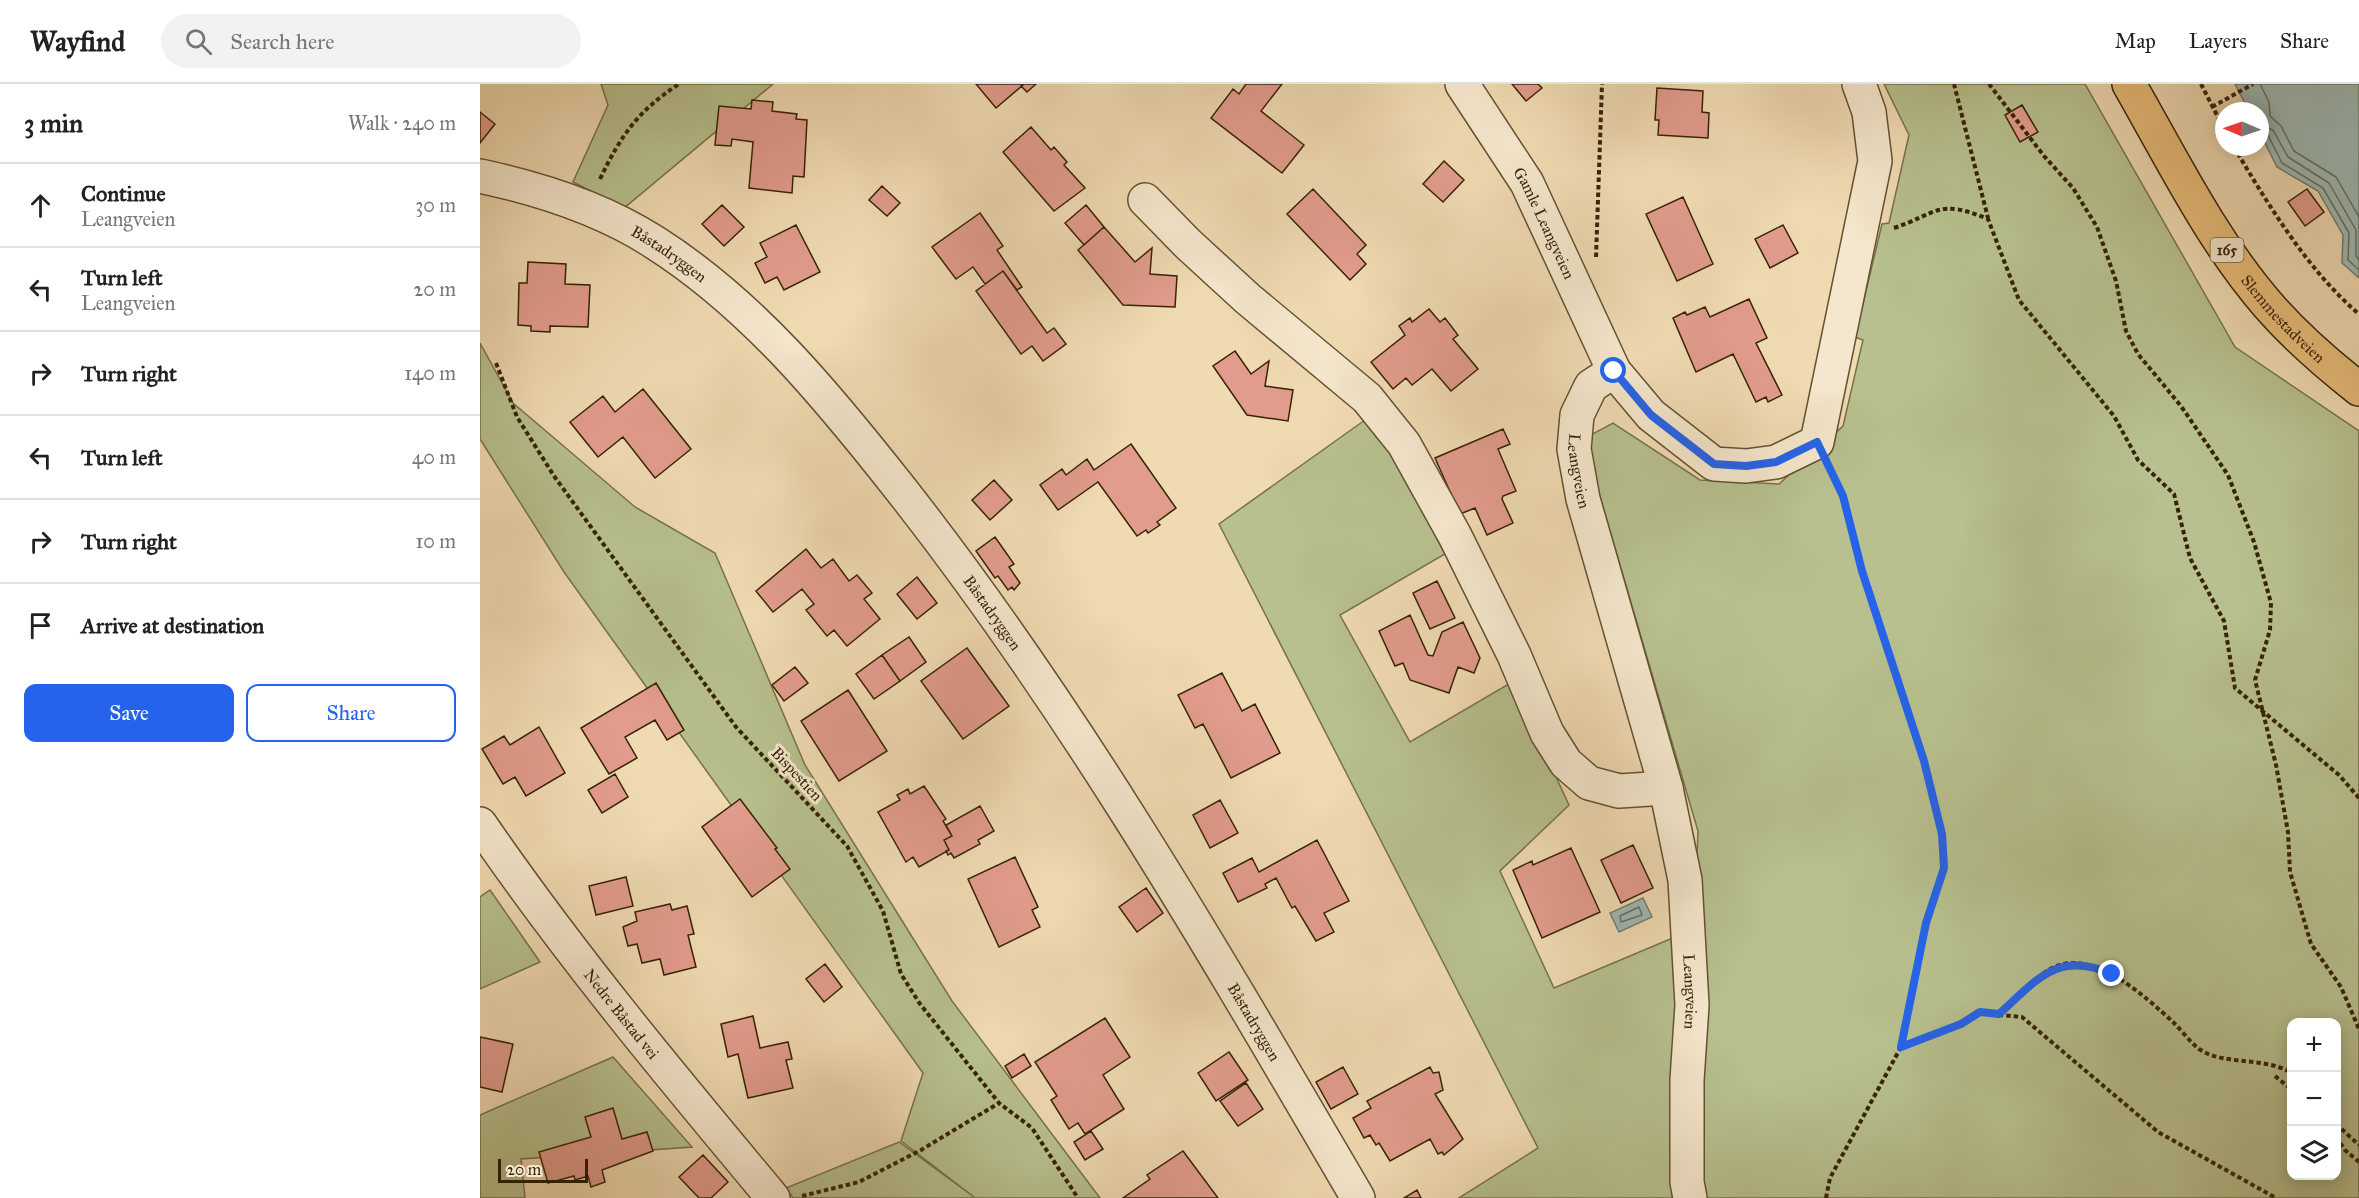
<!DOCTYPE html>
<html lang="en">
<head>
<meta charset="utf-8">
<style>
  :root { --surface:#fff; --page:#f2f2f2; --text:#222; --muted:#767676; --line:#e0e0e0; --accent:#2563eb }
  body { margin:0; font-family:"IM FELL Great Primer",serif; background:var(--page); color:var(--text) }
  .controls { position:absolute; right:18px; bottom:18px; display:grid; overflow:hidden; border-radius:12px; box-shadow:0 3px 15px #0003 }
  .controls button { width:54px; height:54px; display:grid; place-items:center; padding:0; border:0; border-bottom:2px solid var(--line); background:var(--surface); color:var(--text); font:30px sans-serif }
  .compass { position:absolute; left:1735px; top:18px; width:54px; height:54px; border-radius:50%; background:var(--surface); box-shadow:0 3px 15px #0003; rotate:272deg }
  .scale { position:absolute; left:18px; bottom:15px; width:90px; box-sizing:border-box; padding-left:6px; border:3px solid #362307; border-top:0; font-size:16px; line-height:21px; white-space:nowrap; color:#362307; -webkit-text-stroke:4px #f5e7cd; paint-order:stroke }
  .stop { position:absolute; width:18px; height:18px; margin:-14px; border:4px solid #2563eb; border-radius:50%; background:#fff }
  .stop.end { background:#2563eb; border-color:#fff; box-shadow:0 2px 6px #0008 }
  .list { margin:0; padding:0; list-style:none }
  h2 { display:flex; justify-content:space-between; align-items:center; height:78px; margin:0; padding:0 24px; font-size:26px }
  h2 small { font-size:20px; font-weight:400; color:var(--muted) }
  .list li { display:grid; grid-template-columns:39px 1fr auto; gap:18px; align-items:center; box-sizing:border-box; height:84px; padding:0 24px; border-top:2px solid var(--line) }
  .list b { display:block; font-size:22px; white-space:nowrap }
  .list p { margin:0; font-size:20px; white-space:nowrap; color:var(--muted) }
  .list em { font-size:20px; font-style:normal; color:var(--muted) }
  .actions { display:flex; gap:12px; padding:18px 24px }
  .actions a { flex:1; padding:14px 0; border:2px solid var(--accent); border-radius:12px; text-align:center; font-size:21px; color:var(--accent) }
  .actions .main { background:var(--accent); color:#fff }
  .icon { flex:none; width:33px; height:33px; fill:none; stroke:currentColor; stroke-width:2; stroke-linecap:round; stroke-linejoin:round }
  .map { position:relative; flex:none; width:1879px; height:1114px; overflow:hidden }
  header { display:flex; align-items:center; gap:36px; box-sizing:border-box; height:84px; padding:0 30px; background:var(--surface); border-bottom:2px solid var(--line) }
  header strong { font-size:28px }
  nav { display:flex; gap:33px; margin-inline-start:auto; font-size:21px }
  .search { width:420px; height:54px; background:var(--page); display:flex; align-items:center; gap:15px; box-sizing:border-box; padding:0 21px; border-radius:33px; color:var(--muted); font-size:22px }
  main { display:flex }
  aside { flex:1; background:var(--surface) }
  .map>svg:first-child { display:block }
  .green { fill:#b7c08e; stroke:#76724a; stroke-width:1.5; fill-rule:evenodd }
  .water { fill:#9db9b4; stroke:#747d6f; stroke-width:1.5 }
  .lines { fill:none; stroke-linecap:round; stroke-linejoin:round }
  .shore { stroke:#6a6e5e; stroke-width:1.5 }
  .building { fill:#e29c8d; stroke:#362307; stroke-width:1.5 }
  .minor-casing { stroke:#645132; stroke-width:36 }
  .primary-casing { stroke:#362307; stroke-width:36 }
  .path { stroke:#362307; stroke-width:4; stroke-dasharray:4.5 3; stroke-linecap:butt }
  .minor { stroke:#f5e7cd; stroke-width:33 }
  .primary { stroke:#e8bd79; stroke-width:33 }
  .route { stroke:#2563eb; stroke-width:8 }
  .labels { text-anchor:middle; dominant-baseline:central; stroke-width:6; stroke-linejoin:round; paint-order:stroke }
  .shield { fill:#f5e7cd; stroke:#6f5e42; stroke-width:1.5 }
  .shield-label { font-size:15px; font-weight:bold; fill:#362307 }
  .street-label { font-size:16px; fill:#362307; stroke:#f5e7cd }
</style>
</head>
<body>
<header>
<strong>Wayfind</strong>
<div class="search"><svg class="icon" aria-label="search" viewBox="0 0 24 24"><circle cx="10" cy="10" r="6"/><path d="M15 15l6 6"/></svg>Search here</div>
<nav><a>Map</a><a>Layers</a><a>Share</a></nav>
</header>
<main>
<aside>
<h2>3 min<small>Walk · 240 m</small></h2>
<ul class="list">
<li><svg class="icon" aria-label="ahead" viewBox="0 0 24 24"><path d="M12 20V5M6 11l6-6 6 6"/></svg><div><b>Continue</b><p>Leangveien</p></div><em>30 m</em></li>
<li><svg class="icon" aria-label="left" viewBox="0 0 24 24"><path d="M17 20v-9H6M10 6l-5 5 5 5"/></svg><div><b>Turn left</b><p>Leangveien</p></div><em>20 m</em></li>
<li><svg class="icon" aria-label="right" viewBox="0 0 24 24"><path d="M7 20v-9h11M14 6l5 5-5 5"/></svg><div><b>Turn right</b></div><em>140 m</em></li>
<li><svg class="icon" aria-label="left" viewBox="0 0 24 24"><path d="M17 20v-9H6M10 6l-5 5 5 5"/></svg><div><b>Turn left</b></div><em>40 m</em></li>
<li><svg class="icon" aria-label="right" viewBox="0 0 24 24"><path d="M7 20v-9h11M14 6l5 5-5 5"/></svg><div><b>Turn right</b></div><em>10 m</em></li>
<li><svg class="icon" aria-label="arrive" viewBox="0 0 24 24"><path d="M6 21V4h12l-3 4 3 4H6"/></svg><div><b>Arrive at destination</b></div></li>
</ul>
<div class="actions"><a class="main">Save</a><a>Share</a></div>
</aside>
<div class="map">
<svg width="1879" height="1114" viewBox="0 0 1879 1114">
  <rect width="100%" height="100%" fill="#f0dab2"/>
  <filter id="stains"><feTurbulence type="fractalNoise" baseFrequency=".00333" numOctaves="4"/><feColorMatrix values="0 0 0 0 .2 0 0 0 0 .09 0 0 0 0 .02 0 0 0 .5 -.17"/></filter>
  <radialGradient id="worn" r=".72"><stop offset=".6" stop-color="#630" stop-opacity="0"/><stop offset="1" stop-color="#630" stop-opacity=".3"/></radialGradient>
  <!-- green -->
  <path class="green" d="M121,0H293L144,124L93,98L128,21Z
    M1404,0H1605L1755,263L1879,347V1114H979L1058,1064L739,440L892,331L965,470L860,531L930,658L1032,598L1089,721L1020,787L1074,904L1214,845L1218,747L1103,355L1133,339L1220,396L1299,400L1363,342L1383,256L1375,253L1402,140L1409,139L1429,51ZM1812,938H1856V1092H1812Z
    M0,259L33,319L155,423L235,469L325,681L472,917L620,1114H313L306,1104L419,1058L494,1113L421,1057L443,989L84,488L0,355Z
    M10,806L60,878L0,905V813Z
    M133,973L212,1063L41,1075L45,1114H0V1031Z"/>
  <!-- water -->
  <path class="water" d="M1755,0H1879V194L1862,179L1863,151L1838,107L1797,83L1780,49V27H1769Z
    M1163,814L1172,833L1139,848L1130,829Z"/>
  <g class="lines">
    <!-- shore -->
    <path class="shore" d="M1780,0L1789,18L1790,32L1801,42L1814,67L1856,93L1879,133
      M1780,41L1793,46L1808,73L1849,99L1876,146V172L1879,176
      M1780,48L1788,51L1802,79L1843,104L1869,149L1868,176L1879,186
      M1159,823L1162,831L1141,838L1140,832Z"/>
  </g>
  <!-- building -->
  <path class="building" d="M496,0H542L543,1L516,24Z
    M556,0L547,8L541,2L542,0Z
    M766,0H802L781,27L824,61L802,89L731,34L753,5L759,10Z
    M1032,0H1058L1062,4L1046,17Z
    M1177,4L1223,7L1222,28L1229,29L1228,54L1178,51L1179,36H1175Z
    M272,16L293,18L292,27L317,30L316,35L327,36L324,93L313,92L312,109L269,104L273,58L252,55L251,62L235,61L239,22L271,25Z
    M1542,21L1558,48L1540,58L1525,31Z
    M0,28L15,40L0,59Z
    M551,43L571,66L574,63L587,78L584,81L605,104L574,127L523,68Z
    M964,77L984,96L963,118L943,100Z
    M402,102L420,119L407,132L389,116Z
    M833,105L886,161L877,170L886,180L870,196L807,130Z
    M1827,105L1844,128L1825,142L1808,118Z
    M1203,113L1233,180L1197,197L1166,130Z
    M242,121L264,143L244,162L222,140Z
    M606,121L624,143L604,161L585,139Z
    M500,129L523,162L517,166L542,203L537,206L523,187L505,200L493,183L476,195L452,163Z
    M316,141L340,188L304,206L297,193L285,199L275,179L287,173L280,159Z
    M1303,141L1318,169L1290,184L1275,155Z
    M624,143L655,178L672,164L670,190L697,192L695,223L643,221L598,166Z
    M48,178L86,180L85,200L110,201L108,243L70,242V248L51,247V242L38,241L39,199H47Z
    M523,187L567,249L574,244L586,260L563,277L552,262L541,270L496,207Z
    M1269,215L1287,254L1276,259L1302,311L1288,318L1286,313L1276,318L1253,270L1216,288L1193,234L1205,228L1207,231L1225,223L1230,233Z
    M949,225L960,238L965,234L978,251L973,255L998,285L971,307L952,285L932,301L926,294L913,305L891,278L925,251L919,242L930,234L932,238Z
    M755,267L771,290L789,277L785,302L813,306L808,337L767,331L733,282Z
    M163,305L211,365L175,394L143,353L118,373L90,338L123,312L135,328Z
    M1023,345L1030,360L1018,365L1036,407L1023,412L1022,415L1033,439L1007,451L995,424L980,430L955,374Z
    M651,360L696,424L677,438L680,441L668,449L666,446L657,452L618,398L578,426L560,401L582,385L586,391L607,375L614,386Z
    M514,396L532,416L510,436L492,416Z
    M515,453L534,480L529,483L540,499L534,506L532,503L528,506L518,492L515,494L496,467Z
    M326,465L341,484L353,475L369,497L377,491L392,509L384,515L400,535L367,562L354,546L347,552L326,526L334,520L322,505L293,528L276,507Z
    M437,493L457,519L437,535L417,510Z
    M957,497L975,534L950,545L933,509Z
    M930,531L948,571L953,572L962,548L983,538L1000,574L994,589L978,583L969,609L930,596L923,579L915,582L899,547Z
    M429,553L446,578L420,597L402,571Z
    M487,564L529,622L483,655L441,597Z
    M402,571L420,597L394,615L376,590Z
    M315,583L328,599L304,617L292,601Z
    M742,589L762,627L775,620L800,669L751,694L723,640L715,644L698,611Z
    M176,599L204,646L187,656L175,636L145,653L157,674L129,690L101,644Z
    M368,606L407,667L359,697L321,637Z
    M59,643L85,689L46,712L35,693L23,700L2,665L24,652L30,661Z
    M135,690L148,713L122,729L108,706Z
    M444,702L466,735L463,737L472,752L464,756L469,766L439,783L433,773L426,778L398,728L420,716L417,711L428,705L430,710Z
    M260,715L297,764L295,765L310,785L272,813L222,743Z
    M740,716L758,749L730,764L713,731Z
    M500,722L514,747L498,756L500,760L474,774L471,769L468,771L466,767L469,766L464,756L472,752L466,741Z
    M837,756L869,817L844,829L854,848L836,857L815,822L812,824L796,794L785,800L787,804L758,818L743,789L772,774L779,788Z
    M1153,761L1173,804L1141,819L1121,776Z
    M1091,764L1120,828L1062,854L1033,786L1052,777L1053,781Z
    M535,773L558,823L552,826L560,843L519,863L488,795Z
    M146,793L153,822L116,831L109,802Z
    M666,804L683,829L657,848L639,823Z
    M190,820L192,826L207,822L214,850L208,851L216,883L184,891L180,875L162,879L157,860L148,862L143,843L157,837L155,828Z
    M345,880L362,903L344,918L326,895Z
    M273,932L280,964L308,958L312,975L306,976L313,1004L268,1014L258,970L248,973L241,940Z
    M625,934L650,973L623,991L644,1025L605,1050L598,1039L589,1045L571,1016L577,1012L555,978Z
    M0,953L33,960L22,1008L0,1003Z
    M749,968L768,996L736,1017L718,989Z
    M544,970L551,982L532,994L525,982Z
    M863,983L878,1010L851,1025L836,998Z
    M950,983L953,989L959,988L963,1006L955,1010L983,1055L964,1071L962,1068L958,1070L950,1055L910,1077L899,1059L896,1061L890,1051L884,1054L873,1034L891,1024L887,1017Z
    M766,999L783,1025L758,1042L740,1017Z
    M133,1024L142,1055L167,1048L173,1067L122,1086L125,1098L111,1103L108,1092L95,1096L94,1092L68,1099L59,1068L111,1053L105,1033Z
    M611,1047L623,1065L605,1076L594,1058Z
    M703,1067L738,1114H643L670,1095L667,1091Z
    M223,1071L248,1098L231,1114H219L199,1093Z
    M937,1106L941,1114H924Z"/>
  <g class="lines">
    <!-- minor casing -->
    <g class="minor-casing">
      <g id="minor">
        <path id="s1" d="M982,0L1047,99L1134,287L1171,331L1234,380L1266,382L1296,378L1337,358L1395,77L1389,28L1379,0"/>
        <path id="s2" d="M0,92C61,105 121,124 174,158C272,220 348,313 419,403C594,625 735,870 878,1114"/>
        <path d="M665,116L708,160L768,215L887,314L924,360L975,452L1034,571L1067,649L1086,679L1109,699L1139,707L1186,704"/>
        <path id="s3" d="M1134,287L1111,302L1097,331L1094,365L1103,415L1186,704L1205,796L1212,921L1207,996V1098L1210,1114"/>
        <path id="s4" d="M0,740C90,871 191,992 293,1114"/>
      </g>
    </g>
    <!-- primary casing -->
    <g class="primary-casing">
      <g id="primary">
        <path id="s5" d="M1649,0C1692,75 1731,155 1788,221C1815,252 1847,280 1879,305"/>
      </g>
    </g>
    <!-- path -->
    <path class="path" d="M1474,0L1508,134
      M1509,0L1564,72L1593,104L1617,143L1636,197L1646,247L1658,270L1701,322L1748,391L1774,458L1791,519L1790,546L1775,596L1796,681L1808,748L1810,788L1831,860L1861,903L1879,945
      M1721,0L1744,45
      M1732,23L1773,0
      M1754,63C1787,119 1829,188 1879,230
      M120,95C141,51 158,27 199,0
      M1414,144C1459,129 1457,114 1508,135L1539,216L1634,332L1658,376L1694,410L1710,474L1744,537L1755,604L1859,691L1879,714
      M1116,173L1122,0
      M16,279L37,333L74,392L256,643L367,762L403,827L421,890L440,920L519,1019L552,1044L598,1114
      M1519,930C1535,916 1550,899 1567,887C1608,859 1665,912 1694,939C1702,947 1710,958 1719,965C1744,982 1783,972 1812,989
      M1421,963L1481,940L1500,929L1542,933L1678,1048L1796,1114
      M1795,992L1812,1006
      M1856,1040L1879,1061
      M1856,1053L1865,1066L1879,1078
      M322,1112L379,1098L441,1066L519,1019
      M1346,1114L1350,1094L1421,963L1446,839L1464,784L1462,750L1444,677L1382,487L1363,412L1350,385"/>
    <!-- minor -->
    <use href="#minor" class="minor"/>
    <!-- primary -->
    <use href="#primary" class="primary"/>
  </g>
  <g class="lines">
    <!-- route -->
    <path class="route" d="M1134,287L1171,331L1234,380L1266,382L1296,378L1337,358L1363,412L1382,487L1444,677L1462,750L1464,784L1446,839L1421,963L1481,940L1500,928L1519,930C1557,896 1577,866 1632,890"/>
  </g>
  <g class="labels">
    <!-- shield labels -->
    <rect class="shield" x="1730.5" y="154" width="33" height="24" rx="4.5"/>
    <g class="shield-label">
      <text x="1747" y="166">165</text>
    </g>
    <!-- street labels -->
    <g class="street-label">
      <text stroke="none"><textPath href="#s1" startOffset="162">Gamle Leangveien</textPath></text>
      <text stroke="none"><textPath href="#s2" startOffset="206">Båstadryggen</textPath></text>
      <text stroke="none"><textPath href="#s5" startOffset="282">Slemmestadveien</textPath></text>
      <text stroke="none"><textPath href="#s3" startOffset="116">Leangveien</textPath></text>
      <text stroke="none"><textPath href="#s2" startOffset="692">Båstadryggen</textPath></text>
      <text transform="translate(317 690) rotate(47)">Bispestien</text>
      <text stroke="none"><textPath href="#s3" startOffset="651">Leangveien</textPath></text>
      <text stroke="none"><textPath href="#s4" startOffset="237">Nedre Båstad vei</textPath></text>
      <text stroke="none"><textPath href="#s2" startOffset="1178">Båstadryggen</textPath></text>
    </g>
  </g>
  <rect width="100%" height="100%" filter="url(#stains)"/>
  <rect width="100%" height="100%" fill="url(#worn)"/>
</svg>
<div class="controls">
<button>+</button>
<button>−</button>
<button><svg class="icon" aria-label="layers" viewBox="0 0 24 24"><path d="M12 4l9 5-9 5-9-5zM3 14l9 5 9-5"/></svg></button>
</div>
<svg class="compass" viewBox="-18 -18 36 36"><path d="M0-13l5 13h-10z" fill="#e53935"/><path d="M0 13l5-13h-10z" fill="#767676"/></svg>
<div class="scale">20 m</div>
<div class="stop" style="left:1134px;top:287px"></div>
<div class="stop end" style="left:1632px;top:890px"></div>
</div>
</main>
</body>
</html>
